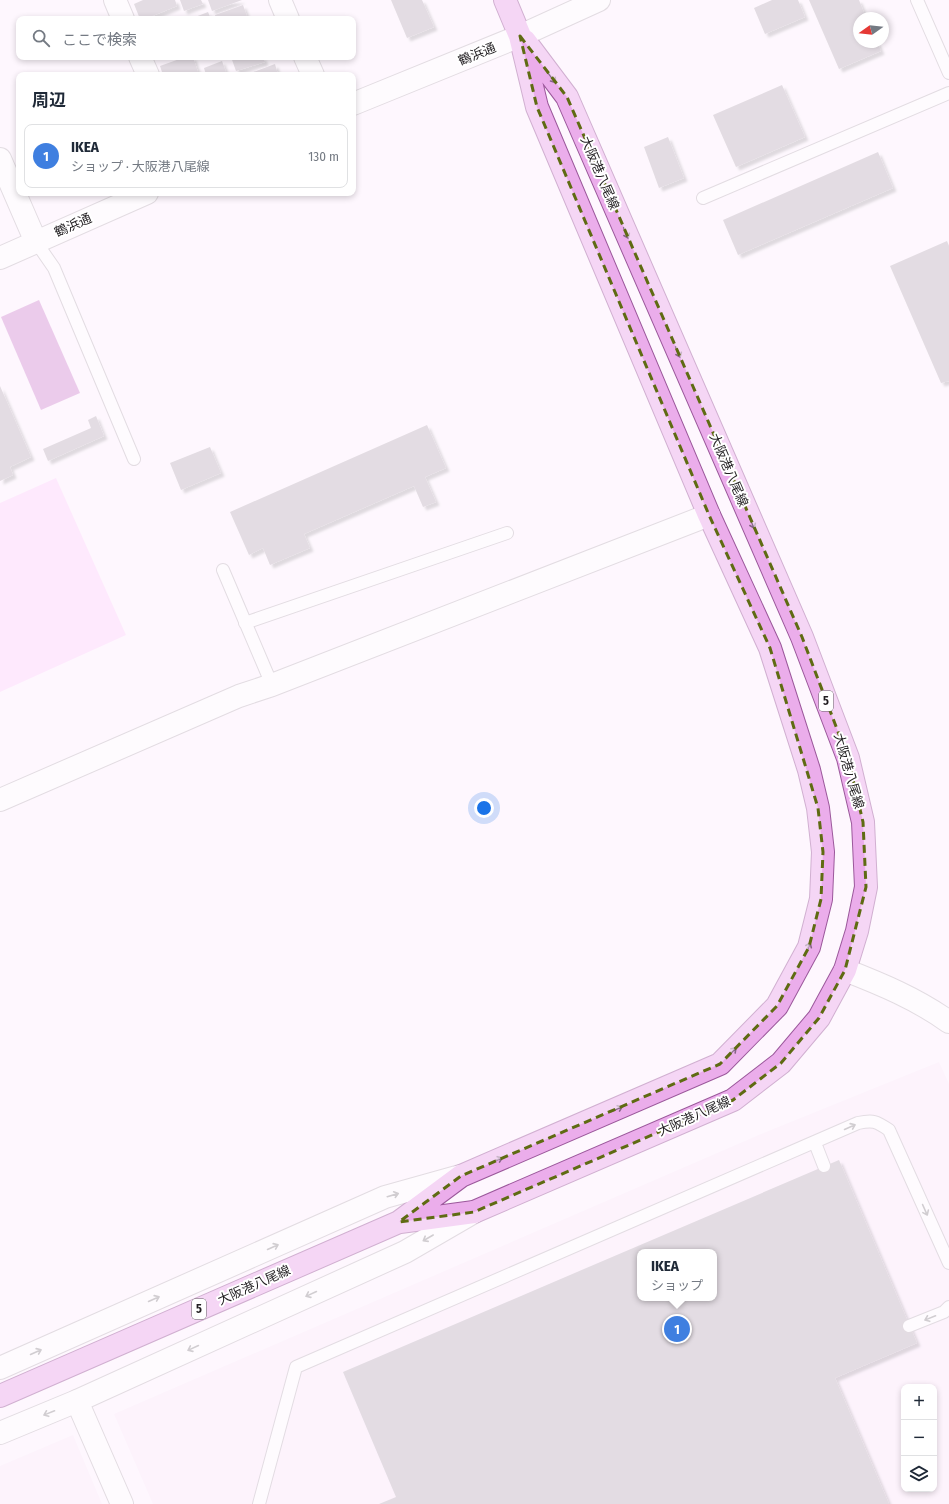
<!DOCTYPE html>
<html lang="ja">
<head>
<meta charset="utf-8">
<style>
  :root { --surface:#fff; --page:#f2f2f3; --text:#1f2937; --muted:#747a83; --line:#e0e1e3; --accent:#d93025 }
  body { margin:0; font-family:"Fira Sans Condensed","Noto Sans JP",sans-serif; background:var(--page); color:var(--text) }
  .controls { position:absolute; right:12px; bottom:12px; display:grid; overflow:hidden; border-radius:8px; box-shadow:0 2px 6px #0003 }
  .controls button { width:36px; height:36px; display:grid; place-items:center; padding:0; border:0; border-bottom:1px solid var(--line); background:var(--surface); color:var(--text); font:20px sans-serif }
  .compass { position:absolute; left:853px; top:12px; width:36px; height:36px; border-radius:50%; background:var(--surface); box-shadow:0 2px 6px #0003; rotate:255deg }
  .you { position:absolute; left:484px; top:808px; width:14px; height:14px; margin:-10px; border:3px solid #fff; border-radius:50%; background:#1a73e8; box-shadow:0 0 0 6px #1a73e833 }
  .badge { display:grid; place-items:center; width:26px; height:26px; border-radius:50%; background:var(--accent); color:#fff; font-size:13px; font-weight:700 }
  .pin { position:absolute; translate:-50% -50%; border:2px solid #fff; box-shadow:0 1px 4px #0006 }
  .popup { position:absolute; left:637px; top:1249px; width:80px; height:52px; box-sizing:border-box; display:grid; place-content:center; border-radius:8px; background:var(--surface); filter:drop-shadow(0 1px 3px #0005); font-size:13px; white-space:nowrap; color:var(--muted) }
  .popup b { font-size:15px; color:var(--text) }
  .popup::after { content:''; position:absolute; left:50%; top:100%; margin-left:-8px; border:8px solid transparent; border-top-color:var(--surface) }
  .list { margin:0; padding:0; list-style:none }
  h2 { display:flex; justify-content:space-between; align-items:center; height:52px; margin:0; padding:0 16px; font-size:17px }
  h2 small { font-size:13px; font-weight:400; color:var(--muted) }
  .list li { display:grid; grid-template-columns:26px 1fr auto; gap:12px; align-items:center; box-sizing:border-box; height:64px; margin:0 8px 8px; padding:0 8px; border:1px solid var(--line); border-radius:8px }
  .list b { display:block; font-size:15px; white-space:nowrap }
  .list p { margin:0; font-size:13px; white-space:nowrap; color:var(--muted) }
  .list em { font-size:13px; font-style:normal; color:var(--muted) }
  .icon { flex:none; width:22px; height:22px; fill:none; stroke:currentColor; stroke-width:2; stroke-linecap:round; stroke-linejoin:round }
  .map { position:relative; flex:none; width:949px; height:1504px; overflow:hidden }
  .search { position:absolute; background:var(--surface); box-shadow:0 2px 6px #0003; left:16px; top:16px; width:340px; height:44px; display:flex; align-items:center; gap:10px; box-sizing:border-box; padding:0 14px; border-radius:8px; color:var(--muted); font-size:15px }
  .panel { position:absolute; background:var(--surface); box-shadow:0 2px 6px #0003; left:16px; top:72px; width:340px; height:124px; border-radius:8px }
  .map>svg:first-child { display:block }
  .built { fill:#fcedfb; fill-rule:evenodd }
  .green { fill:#fed8fd }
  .water { fill:#d696d5 }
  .building { fill:#c4bbc3; fill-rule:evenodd; filter:url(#shadow) }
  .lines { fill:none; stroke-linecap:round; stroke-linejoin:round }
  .service-casing { stroke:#c3bbc2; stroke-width:14 }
  .minor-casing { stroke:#c3bbc2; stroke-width:24 }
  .tertiary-casing { stroke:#c3bbc2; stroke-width:24 }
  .primary-casing { stroke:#9b589b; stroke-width:24 }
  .service { stroke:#fff; stroke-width:12 }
  .minor { stroke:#fff; stroke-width:22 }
  .tertiary { stroke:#fff; stroke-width:22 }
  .primary { stroke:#ebadeb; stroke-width:22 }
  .oneway { stroke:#866686 }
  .oneway2 { stroke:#9b9a9b }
  .marked { fill:none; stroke:#5f6b12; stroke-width:3; stroke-dasharray:8 5; stroke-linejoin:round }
  .labels { text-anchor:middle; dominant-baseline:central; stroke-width:4; stroke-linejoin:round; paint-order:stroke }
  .shield { fill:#fff; stroke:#646264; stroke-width:1 }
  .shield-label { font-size:12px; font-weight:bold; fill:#211e21 }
  .street-label { font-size:13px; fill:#211e21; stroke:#fff }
</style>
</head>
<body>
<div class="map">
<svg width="949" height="1504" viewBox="0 0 949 1504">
  <defs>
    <filter id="shadow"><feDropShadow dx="3.5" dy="3.5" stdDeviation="1" flood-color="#0004"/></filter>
  </defs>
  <rect width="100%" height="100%" fill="#fef7fe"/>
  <!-- built -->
  <path class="built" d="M939,1062L949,1084V1504H153L114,1414L766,1132ZM640,1252H714V1298H640ZM904,1387H934V1489H904Z
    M73,1435L102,1504H0V1466Z"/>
  <!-- green -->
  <path class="green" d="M56,478L126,635L0,692V503Z"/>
  <!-- water -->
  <path class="water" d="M39,300L80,393L41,410L1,317Z"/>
  <!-- building -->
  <path class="building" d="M143,0H175L177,6L145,19H140L134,4Z
    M180,0H201L203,4L184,11Z
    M208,0H242L212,11Z
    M391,0H422L434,27L407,38Z
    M772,0H798L805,17L765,34L754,8Z
    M809,0H859L866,18H859V42H877L881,51L839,69Z
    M243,5L248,19H216L215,15Z
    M208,12L211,19H190Z
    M185,57H193L198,72L189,75H163L160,66Z
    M231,57H263L265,62L236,71Z
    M222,61L227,75H206L204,68Z
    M275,64L278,75H245Z
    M782,85L805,137L736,167L713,115Z
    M668,137L684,178L659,188L644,147Z
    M878,152L893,188L738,255L723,220Z
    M947,241L949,246V381L941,383L890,266Z
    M0,386L31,457L10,467L13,475L0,481Z
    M96,416L104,436L48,461L43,449L91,428L88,420Z
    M427,425L446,468L425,477L436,502L423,507L414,486L304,534L310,548L270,565L263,548L249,555L230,512Z
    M210,447L221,473L181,490L170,463Z
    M839,1160L917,1343L835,1378L889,1504H379L396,1497L343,1372ZM640,1252H714V1298H640Z"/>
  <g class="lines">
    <!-- service casing -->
    <g class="service-casing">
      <path id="service" d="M917,0L949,73
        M703,198L949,93
        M36,242L54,268L134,459
        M223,570L272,685
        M245,623L507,533
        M815,1143L824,1166
        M909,1326L944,1312L949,1307
        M259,1504L296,1367L858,1123C873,1120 876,1121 889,1130L949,1263"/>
    </g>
    <!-- minor casing -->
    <g class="minor-casing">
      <path id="minor" d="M280,0L288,19
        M305,57L313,75
        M0,800L239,696L272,685L709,515
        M0,1368L385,1197L460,1176
        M0,1433L77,1401L405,1252L474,1212"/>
    </g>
    <!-- tertiary casing -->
    <g class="tertiary-casing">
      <path id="tertiary" d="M115,0L123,19
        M140,57L148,75
        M353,104L520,36L599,0
        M0,159L36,242
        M0,258L147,193
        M845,970C881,984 917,999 949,1022
        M77,1401L122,1504"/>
    </g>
    <!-- primary casing -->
    <g class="primary-casing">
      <path id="primary" d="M400,1222L474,1212L733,1100L781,1063L819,1018L845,970L857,931L866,887L863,822L848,758L802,637L567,97L525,41
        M0,1396L399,1222L461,1176L720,1064L777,1006L809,947L821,899L823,852L818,808L809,770L770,648L709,515L537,107L520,36L505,0"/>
    </g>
    <!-- service -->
    <use href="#service" class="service"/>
    <!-- minor -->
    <use href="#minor" class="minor"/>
    <!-- tertiary -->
    <use href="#tertiary" class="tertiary"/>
    <!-- primary -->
    <use href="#primary" class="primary"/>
  </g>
  <!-- one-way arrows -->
  <defs><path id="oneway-shaft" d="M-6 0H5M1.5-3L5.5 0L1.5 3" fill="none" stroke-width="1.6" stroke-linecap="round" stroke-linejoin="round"/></defs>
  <g class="oneway">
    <use href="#oneway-shaft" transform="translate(552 78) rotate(53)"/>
    <use href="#oneway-shaft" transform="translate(626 233) rotate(67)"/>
    <use href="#oneway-shaft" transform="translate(678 352) rotate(67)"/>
    <use href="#oneway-shaft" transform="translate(752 523) rotate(67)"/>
    <use href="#oneway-shaft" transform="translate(808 948) rotate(-68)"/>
    <use href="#oneway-shaft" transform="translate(732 1052) rotate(-45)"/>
    <use href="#oneway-shaft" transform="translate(617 1109) rotate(-23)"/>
    <use href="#oneway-shaft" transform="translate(497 1160) rotate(-23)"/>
  </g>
  <g class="oneway2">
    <use href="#oneway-shaft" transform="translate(850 1127) rotate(-24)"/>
    <use href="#oneway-shaft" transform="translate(393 1195) rotate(-16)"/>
    <use href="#oneway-shaft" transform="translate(925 1210) rotate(66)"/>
    <use href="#oneway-shaft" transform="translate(428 1238) rotate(150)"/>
    <use href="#oneway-shaft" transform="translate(273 1247) rotate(-24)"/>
    <use href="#oneway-shaft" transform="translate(311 1294) rotate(155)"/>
    <use href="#oneway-shaft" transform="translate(154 1299) rotate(-24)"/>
    <use href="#oneway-shaft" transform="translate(930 1318) rotate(158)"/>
    <use href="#oneway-shaft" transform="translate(193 1348) rotate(155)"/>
    <use href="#oneway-shaft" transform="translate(36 1352) rotate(-24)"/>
    <use href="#oneway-shaft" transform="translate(49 1413) rotate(158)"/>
  </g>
  <!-- marked area -->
  <path d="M0 0H949V1504H0ZM520,36L567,97L802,637L848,758L863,822L866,887L845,970L819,1018L781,1063L733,1100L474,1212L399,1222L461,1176L720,1064L777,1006L809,947L821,899L823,852L818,808L770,648L709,515L537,107Z" fill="#fef7fe" fill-opacity=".55" fill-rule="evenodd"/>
  <path class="marked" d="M520,36L567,97L802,637L848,758L863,822L866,887L845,970L819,1018L781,1063L733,1100L474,1212L399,1222L461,1176L720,1064L777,1006L809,947L821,899L823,852L818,808L770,648L709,515L537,107Z"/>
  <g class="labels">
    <!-- shield labels -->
    <g class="shield">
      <rect x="819" y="691" width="14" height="20" rx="3"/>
      <rect x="192" y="1299" width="14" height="20" rx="3"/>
    </g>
    <g class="shield-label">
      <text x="826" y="701">5</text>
      <text x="199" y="1309">5</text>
    </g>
    <!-- street labels -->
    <g class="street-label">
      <text transform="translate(477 54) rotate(-22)">鶴浜通</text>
      <text transform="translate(600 173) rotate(67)">大阪港八尾線</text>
      <text transform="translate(73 225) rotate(-24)">鶴浜通</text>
      <text transform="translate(729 470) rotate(67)">大阪港八尾線</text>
      <text transform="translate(849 771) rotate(74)">大阪港八尾線</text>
      <text transform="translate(694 1116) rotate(-24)">大阪港八尾線</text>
      <text transform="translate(254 1285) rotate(-24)">大阪港八尾線</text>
    </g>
  </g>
</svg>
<div class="controls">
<button>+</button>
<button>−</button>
<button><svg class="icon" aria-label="layers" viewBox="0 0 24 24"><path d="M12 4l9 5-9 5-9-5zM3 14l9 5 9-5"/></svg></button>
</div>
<svg class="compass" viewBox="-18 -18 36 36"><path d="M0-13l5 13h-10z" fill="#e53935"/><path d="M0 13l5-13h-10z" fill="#747a83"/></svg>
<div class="you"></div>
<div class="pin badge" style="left:677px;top:1329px;background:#3f7fe0">1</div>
<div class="popup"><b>IKEA</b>ショップ</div>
<div class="search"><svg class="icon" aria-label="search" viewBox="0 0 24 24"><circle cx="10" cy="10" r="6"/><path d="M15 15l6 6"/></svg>ここで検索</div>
<section class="panel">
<h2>周辺<small></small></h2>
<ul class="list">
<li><span class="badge" style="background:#3f7fe0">1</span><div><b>IKEA</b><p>ショップ · 大阪港八尾線</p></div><em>130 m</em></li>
</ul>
</section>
</div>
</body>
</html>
